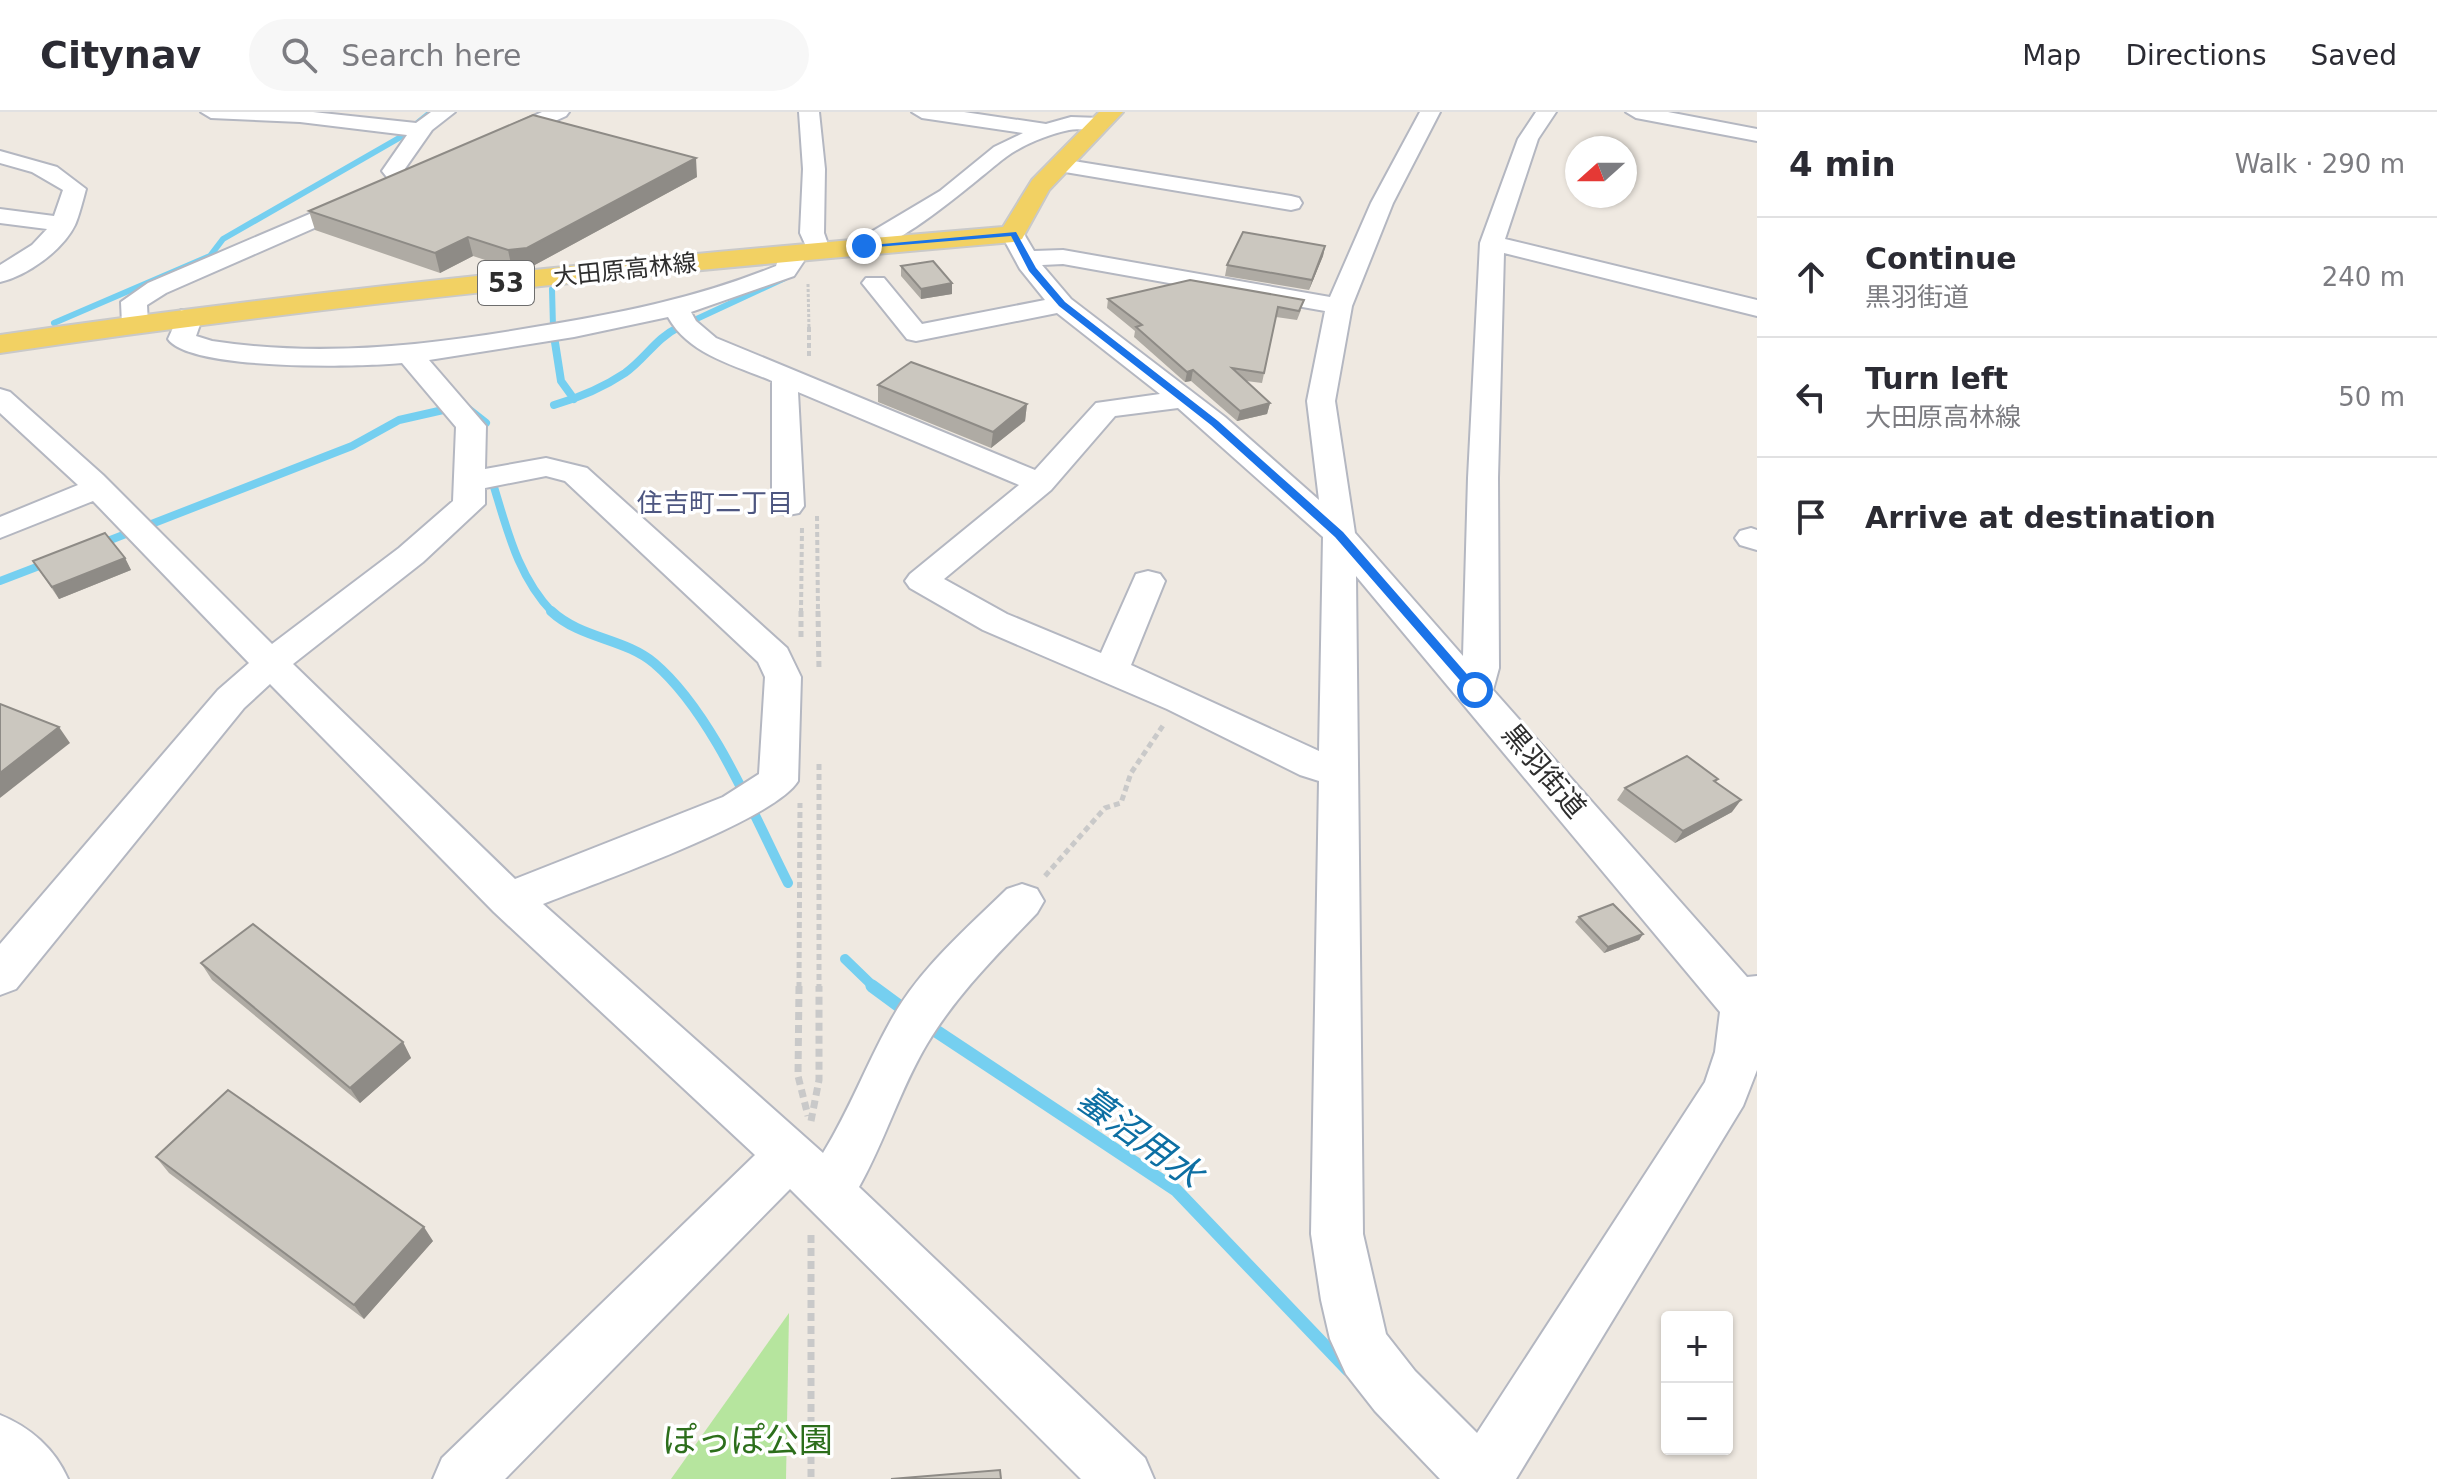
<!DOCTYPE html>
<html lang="en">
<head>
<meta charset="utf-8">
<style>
  :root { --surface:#fff; --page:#f7f7f7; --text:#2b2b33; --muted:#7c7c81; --line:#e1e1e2 }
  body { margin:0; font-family:"DejaVu Sans","Noto Sans JP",sans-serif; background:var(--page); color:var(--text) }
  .controls { position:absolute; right:24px; bottom:24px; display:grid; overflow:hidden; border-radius:8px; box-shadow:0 2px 6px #0004 }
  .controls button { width:72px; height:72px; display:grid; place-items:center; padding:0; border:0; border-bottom:2px solid var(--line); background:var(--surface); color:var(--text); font:40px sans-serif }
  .compass { position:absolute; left:1565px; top:24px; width:72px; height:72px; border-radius:50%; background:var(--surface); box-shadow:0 2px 6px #0004; rotate:249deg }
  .stop { position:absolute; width:24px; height:24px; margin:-18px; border:6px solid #1a73e8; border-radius:50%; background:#fff }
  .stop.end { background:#1a73e8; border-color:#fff; box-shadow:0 2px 8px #0008 }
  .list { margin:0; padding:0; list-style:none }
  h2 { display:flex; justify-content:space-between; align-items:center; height:104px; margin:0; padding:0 32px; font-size:34px }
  h2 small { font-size:26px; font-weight:400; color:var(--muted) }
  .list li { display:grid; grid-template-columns:52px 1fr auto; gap:24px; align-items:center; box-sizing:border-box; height:120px; padding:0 32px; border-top:2px solid var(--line) }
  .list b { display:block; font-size:30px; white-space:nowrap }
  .list p { margin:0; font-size:26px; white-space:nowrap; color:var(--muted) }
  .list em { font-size:26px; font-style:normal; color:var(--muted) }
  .icon { flex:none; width:44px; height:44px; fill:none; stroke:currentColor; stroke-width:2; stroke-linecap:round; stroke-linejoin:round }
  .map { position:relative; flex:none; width:1757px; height:1367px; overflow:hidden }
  header { display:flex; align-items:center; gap:48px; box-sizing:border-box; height:112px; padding:0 40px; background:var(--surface); border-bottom:2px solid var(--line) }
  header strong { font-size:38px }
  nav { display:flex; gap:44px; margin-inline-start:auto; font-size:28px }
  .search { width:560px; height:72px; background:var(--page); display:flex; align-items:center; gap:20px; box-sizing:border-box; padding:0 28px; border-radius:44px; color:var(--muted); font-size:30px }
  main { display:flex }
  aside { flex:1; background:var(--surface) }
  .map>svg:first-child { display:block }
  .green { fill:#b6e59e }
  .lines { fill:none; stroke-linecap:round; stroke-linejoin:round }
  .stream-far3 { stroke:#75cff0; stroke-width:6 }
  .stream-far2 { stroke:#75cff0; stroke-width:8 }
  .stream-far1 { stroke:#75cff0; stroke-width:10 }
  .stream { stroke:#75cff0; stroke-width:13 }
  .minor-casing { stroke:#b4b7c1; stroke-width:4 }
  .major-casing { stroke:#c9c9c9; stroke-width:4 }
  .path-far3 { stroke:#c9c9c9; stroke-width:3; stroke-dasharray:3 2; stroke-linecap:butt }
  .path-far2 { stroke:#c9c9c9; stroke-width:4; stroke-dasharray:5 3; stroke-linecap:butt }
  .path-far1 { stroke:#c9c9c9; stroke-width:5; stroke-dasharray:6 4; stroke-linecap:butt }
  .path { stroke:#c9c9c9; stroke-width:7; stroke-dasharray:8 5; stroke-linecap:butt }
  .minor { fill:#fff; fill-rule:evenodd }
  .major { fill:#f2d163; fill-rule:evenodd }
  .wall { fill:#afaba4 }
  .shaded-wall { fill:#8e8b86 }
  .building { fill:#cbc7bf; stroke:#8e8b86; stroke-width:2 }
  .route { fill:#1a73e8 }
  .labels { text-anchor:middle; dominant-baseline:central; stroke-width:7; stroke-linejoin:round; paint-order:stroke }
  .far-street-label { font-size:24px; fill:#2e2e2e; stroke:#fff }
  .shield { fill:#fff; stroke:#6d6d6d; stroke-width:2 }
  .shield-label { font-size:26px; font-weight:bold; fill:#2e2e2e }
  .far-neighbourhood-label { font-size:26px; fill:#4d5680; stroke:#fff }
  .street-label { font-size:28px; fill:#2e2e2e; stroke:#fff }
  .near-park-label { font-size:34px; fill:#2c6e1b; stroke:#fff }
  .near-water-label { font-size:36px; font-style:italic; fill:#0d6fa3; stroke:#fff }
</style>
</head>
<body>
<header>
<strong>Citynav</strong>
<div class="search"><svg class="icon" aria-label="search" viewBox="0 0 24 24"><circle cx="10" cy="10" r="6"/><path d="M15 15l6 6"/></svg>Search here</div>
<nav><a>Map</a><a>Directions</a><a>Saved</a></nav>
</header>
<main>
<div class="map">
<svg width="1757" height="1367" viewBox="0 0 1757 1367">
  <rect width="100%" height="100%" fill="#efe9e1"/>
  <!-- green -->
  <path class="green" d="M789,1201L786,1367H671Z"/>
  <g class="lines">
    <!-- stream-far3 -->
    <path class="stream-far3" d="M552,177L553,215
      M54,211L210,144L223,127L399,26L431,0
      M675,217L785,166"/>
    <!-- stream-far2 -->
    <path class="stream-far2" d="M554,224L561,269L574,287
      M554,293C578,286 604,275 625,261C645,247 656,226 679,215
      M467,296L486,311
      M494,375C508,421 519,466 553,501
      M100,432L352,334L399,308L452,296
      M0,469L47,451"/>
    <!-- stream-far1 -->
    <path class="stream-far1" d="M551,499C581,527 624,526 654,551C712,600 754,704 788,771
      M845,847L875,876"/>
    <!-- stream -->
    <path class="stream" d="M872,874L910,902
      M927,913L1176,1078L1348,1258"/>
    <!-- minor casing -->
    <g class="minor-casing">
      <path id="minor" d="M201,0H313L416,11L431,0H455L432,18L404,58L413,69L402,76L394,74L382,59L407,23L300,10L211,6Z
        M542,0H569L566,4L504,32L497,34L487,28L490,24Z
        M799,0H819L825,57L824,121L830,138L826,143H810L800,121L803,57Z
        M912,0H964L1046,12L1071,5L1100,6L1110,12C1100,23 1083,15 1069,18C1049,22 1022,33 1006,45C978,66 889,147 856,139L852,134L856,129L940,79L994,35L1023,21L922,6Z
        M1420,0H1440L1393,91L1352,194L1335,289L1355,421L1463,544L1468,366L1480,131L1518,27L1536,0H1556L1538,27L1505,127L1757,188V204L1504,141L1498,366L1499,556L1493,578L1747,865L1757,864V958L1743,994L1516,1367H1440L1375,1299L1346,1262L1330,1227L1321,1188L1311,1122L1319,669L1300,663L1167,597L983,518L910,476L905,469L910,462L1019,373L798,280L804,394L799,401L788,403L777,401L772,394V269C735,253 689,243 668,205L574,225L429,248L486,314L485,357L546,346L587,356L787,536L801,565L798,669C775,708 593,772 543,792L823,1041C849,999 866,953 890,910C918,858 965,818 1007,777L1022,772L1037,777L1044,789L1037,801C998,842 957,882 927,932C900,977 885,1029 859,1075L1145,1346L1154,1367H1081L790,1077L505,1367H433L442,1346L755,1043L494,800L270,572L244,596L16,877L0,883V832L218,578L249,551L93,389L0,426V405L78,373L0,301V277L10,280L103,363L272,532L399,436L453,389L456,315L402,251C362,255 190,259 168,227L181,198H199L203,204L196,224L212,229C323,246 431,233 541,214C622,201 700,185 776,154L782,136H800L804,149L794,164L691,200L696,209L716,226L1035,358L1096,291L1160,282L1057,201L916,229L907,227L862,171L866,166H884L922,212L1045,188L1020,157L1001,122L1005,117H1021L1034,139L1063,138L1330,185L1371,91ZM1063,152L1325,199L1307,289L1319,388L1225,305L1071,187L1042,153ZM1178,296L1323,425L1319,639L1131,553L1165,469L1160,462L1148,459L1136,462L1101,541L1007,502L944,467L1051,378L1115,304ZM546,364L565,369L758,550L765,565L759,662L723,685L515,767L293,552L423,450L485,392V376ZM1356,464L1720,900L1715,940L1705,970L1477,1321L1415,1259L1386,1222L1363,1122Z
        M1626,0H1668L1757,17V29L1636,6Z
        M0,39L57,55L86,77C83,88 79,104 75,113C63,138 27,164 0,170V153L32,133L47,117L0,111V97L54,104L63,78L32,60L0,51Z
        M1061,47L1291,84L1299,86L1302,91L1299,96L1291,98L1053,58L1050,53Z
        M361,80L369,82L372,87L369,92L166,181L147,193L148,212L144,218H126L122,212L121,190L148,171Z
        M1751,416L1757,418V438L1740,433L1735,426L1740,419Z
        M0,1303C30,1315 55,1337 68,1367H0Z"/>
    </g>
    <!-- major casing -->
    <g class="major-casing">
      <path id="major" d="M1099,0H1123L1049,78L1022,127L1013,130C675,159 336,191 0,241V223C332,175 668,143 1003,115L1032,68Z"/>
    </g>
    <!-- path-far3 -->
    <path class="path-far3" d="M808,172L809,217"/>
    <!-- path-far2 -->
    <path class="path-far2" d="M809,215V246
      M817,404L818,501
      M801,501L802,415"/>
    <!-- path-far1 -->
    <path class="path-far1" d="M818,499L819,558
      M801,525V499
      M819,652V876
      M1045,764L1105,696L1121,691L1131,661L1164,612
      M799,876L800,691"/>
    <!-- path -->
    <path class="path" d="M799,874L798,964L808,1004
      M811,1009L819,968V874
      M811,1123V1367"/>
    <!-- minor -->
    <use href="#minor" class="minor"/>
    <!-- major -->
    <use href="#major" class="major"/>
  </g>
  <!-- wall -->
  <path class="wall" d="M697,65L531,155L512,157L473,144L440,161L315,118L309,99Z
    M1325,134L1323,144L1309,178L1225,164L1227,153Z
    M901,154L952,171V182L921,187L901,164Z
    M1190,168L1301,198L1297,208L1276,205L1262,271L1246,269L1270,291L1267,302L1237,309L1191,269L1185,270L1134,225L1135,219L1107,196L1108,187Z
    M878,273L1027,292L1025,309L991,336L878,290Z
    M125,446L131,458L59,487L33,449Z
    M1718,667L1716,670L1732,700L1675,731L1617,688L1625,676Z
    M1579,805L1643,822L1639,828L1604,841L1575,810Z
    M201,851L403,930L411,946L360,991L212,868Z
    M156,1045L433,1129L364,1207L169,1061Z"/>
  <!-- shaded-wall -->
  <path class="shaded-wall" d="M696,46L697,65L531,155L512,157L508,138Z
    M468,125L473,144L440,161L435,141Z
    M1325,134L1323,144L1309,178L1312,168Z
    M952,171V182L921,187V177Z
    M1193,258L1191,269L1185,270L1187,260Z
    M1270,291L1267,302L1237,309L1240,299Z
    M1027,292L1025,309L991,336L993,320Z
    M125,446L131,458L59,487L52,475Z
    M59,615L70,631L0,686V661Z
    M1741,688L1732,700L1675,731L1683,719Z
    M1643,822L1639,828L1604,841L1608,835Z
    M403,930L411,946L360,991L350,976Z
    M424,1115L433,1129L364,1207L354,1193Z"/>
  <!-- building -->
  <path class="building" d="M533,3L696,46L527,136L508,138L468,125L435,141L309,99Z
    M1243,120L1325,134L1312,168L1227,153Z
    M933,149L952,171L921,177L901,154Z
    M1190,168L1304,188L1299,199L1278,195L1264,261L1232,256L1270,291L1240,299L1193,258L1187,260L1136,215L1142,213L1108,187Z
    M911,250L1027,292L993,320L878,273Z
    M105,421L125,446L52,475L33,449Z
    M0,592L59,615L0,661Z
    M1687,644L1718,667L1714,669L1741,688L1683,719L1625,676Z
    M1613,792L1643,822L1608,835L1579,805Z
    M253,812L403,930L350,976L201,851Z
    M228,978L424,1115L354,1193L156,1045Z
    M1000,1358L1001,1367H891Z"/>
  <!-- route -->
  <path class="route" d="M1016,120L1036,156L1065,190L1218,309L1343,420L1479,576V581H1471L1335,425L1211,313L1059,194L1029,159L1011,124L864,136L860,134Z"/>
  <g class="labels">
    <!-- far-street labels -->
    <g class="far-street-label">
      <text transform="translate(625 158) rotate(-6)">大田原高林線</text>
    </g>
    <!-- shield labels -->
    <rect class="shield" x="478" y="149" width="56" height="44" rx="6"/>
    <g class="shield-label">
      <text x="506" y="171">53</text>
    </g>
    <!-- far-neighbourhood labels -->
    <g class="far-neighbourhood-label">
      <text x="715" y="391">住吉町二丁目</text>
    </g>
    <!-- street labels -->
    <g class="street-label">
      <text transform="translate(1544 659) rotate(50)">黒羽街道</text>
    </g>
    <!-- near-park labels -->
    <g class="near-park-label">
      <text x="748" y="1328">ぽっぽ公園</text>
    </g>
    <!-- near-water labels -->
    <g class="near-water-label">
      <text transform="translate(1140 1025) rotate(36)">蟇沼用水</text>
    </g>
  </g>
</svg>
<div class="controls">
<button>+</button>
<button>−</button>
</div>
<svg class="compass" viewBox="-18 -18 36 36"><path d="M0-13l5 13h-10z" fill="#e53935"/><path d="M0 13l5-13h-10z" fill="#7c7c81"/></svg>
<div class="stop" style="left:1475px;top:578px"></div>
<div class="stop end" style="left:864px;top:134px"></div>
</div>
<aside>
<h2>4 min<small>Walk · 290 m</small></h2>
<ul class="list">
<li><svg class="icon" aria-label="ahead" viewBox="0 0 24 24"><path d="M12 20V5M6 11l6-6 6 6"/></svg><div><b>Continue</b><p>黒羽街道</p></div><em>240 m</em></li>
<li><svg class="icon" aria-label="left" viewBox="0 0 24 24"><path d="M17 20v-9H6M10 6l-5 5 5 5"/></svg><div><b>Turn left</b><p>大田原高林線</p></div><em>50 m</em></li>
<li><svg class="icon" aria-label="arrive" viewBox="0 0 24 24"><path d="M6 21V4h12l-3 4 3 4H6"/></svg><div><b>Arrive at destination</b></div></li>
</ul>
</aside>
</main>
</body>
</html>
